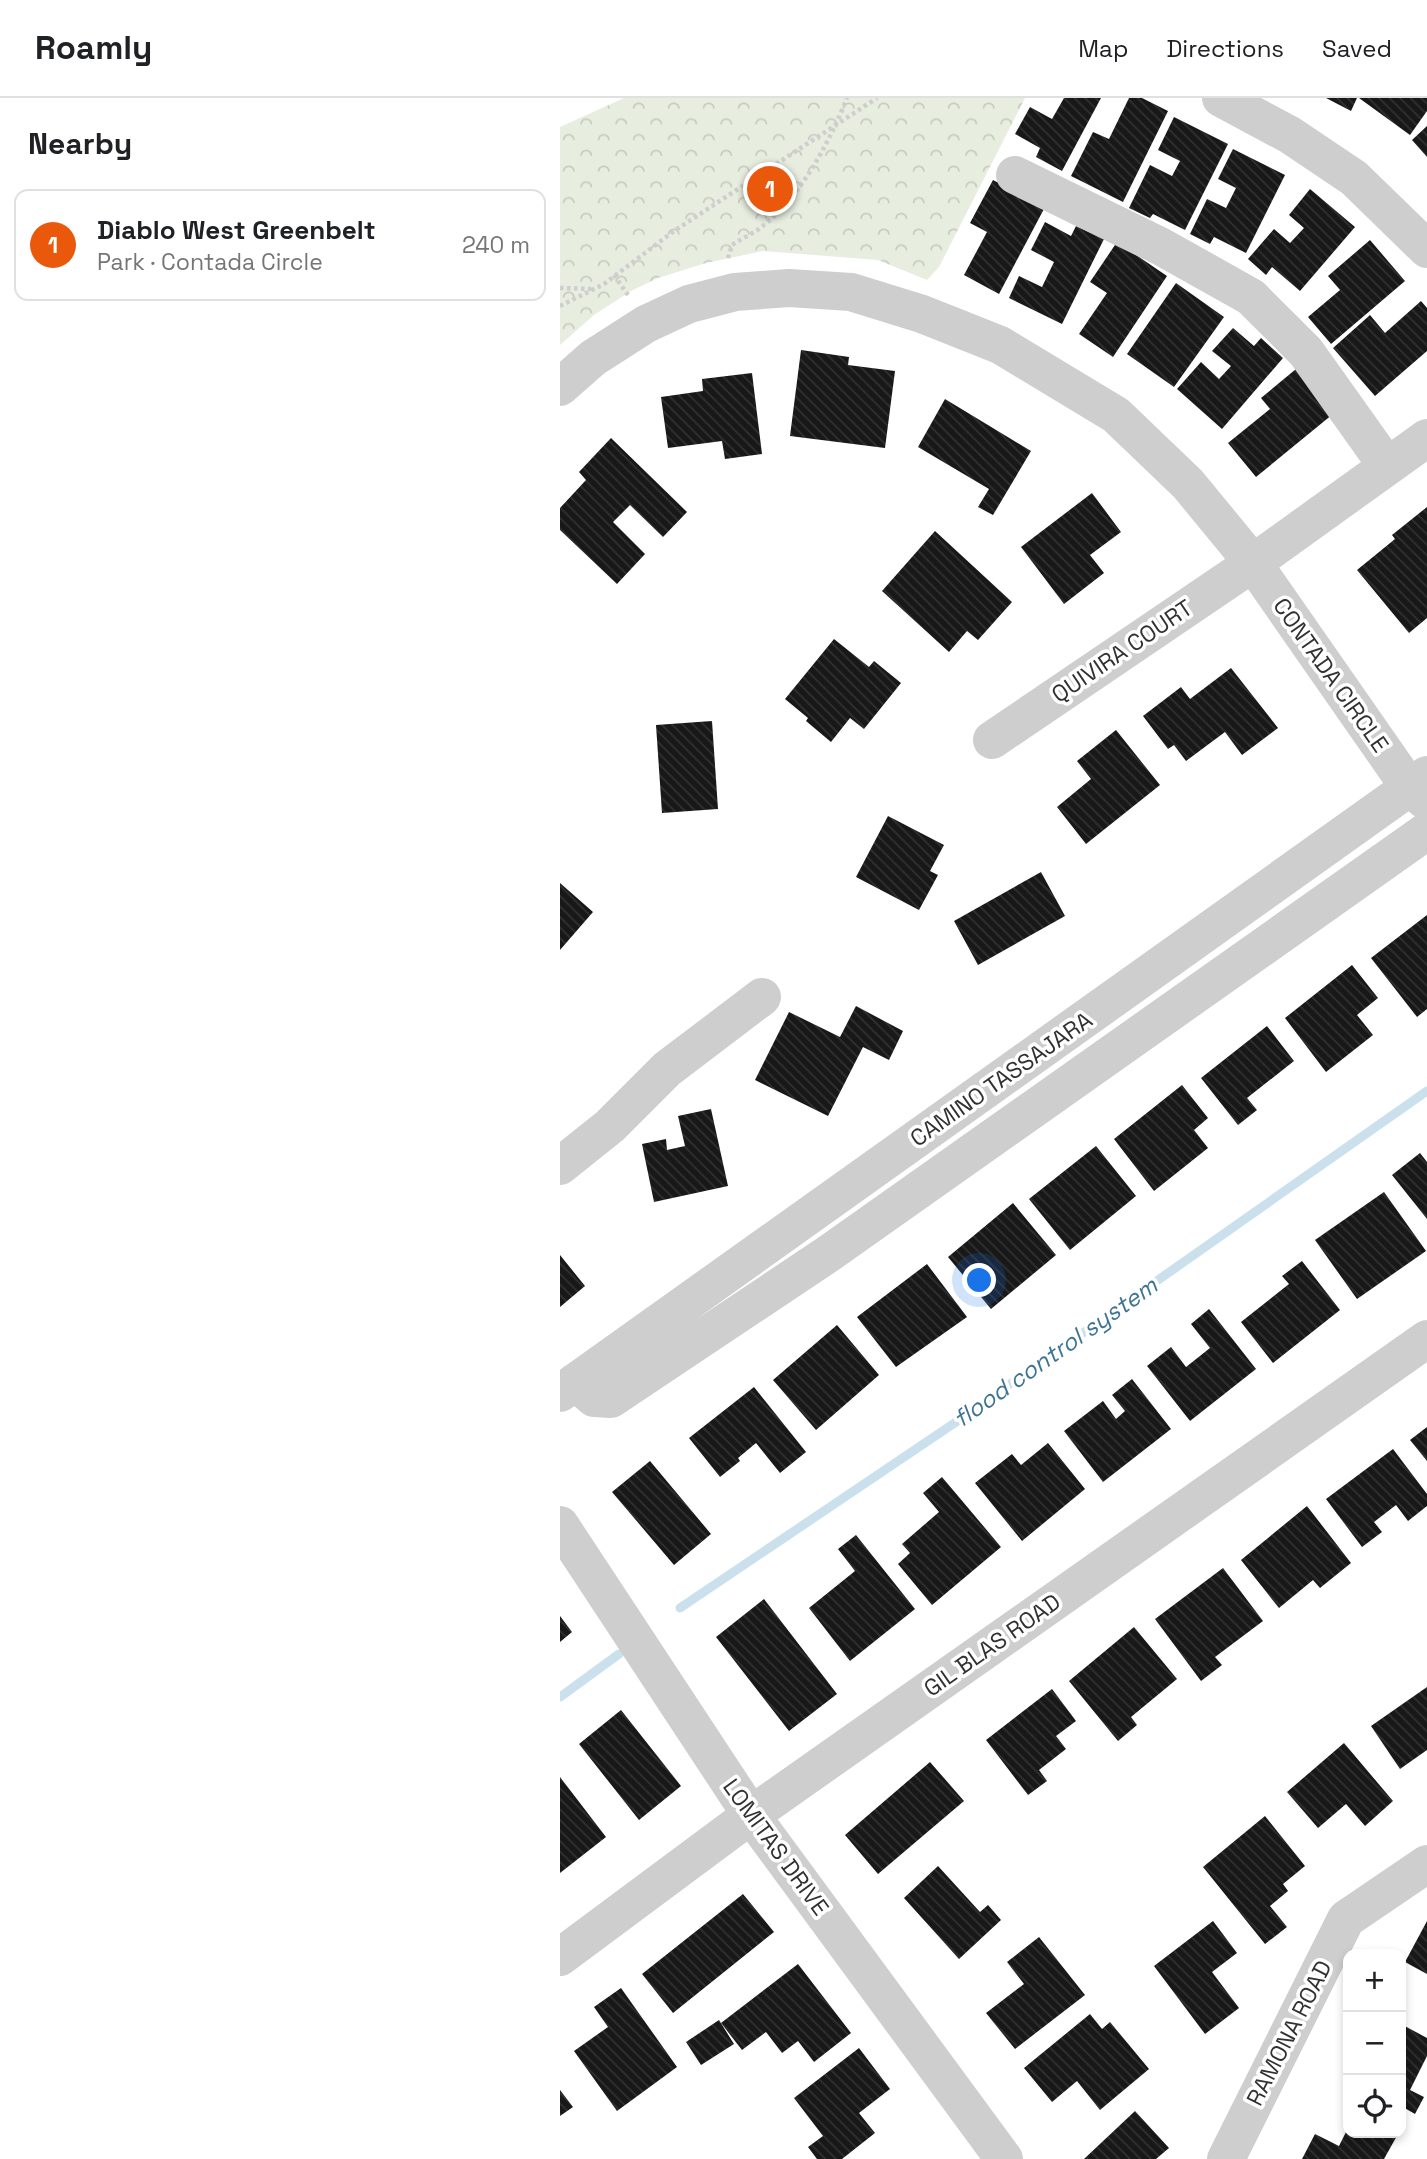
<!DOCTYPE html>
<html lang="en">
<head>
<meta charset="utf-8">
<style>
  :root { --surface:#fff; --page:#f2f2f2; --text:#202124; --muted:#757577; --line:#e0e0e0; --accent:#ea580c }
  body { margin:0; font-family:"Space Grotesk",sans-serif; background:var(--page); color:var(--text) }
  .controls { position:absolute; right:21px; bottom:21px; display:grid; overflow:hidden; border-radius:14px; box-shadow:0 4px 10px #0003 }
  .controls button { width:63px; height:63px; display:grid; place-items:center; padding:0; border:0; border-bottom:2px solid var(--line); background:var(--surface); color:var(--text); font:35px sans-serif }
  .you { position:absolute; left:420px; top:1183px; width:24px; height:24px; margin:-18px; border:5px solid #fff; border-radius:50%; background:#1a73e8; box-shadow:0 0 0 10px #1a73e833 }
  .badge { display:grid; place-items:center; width:46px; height:46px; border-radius:50%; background:var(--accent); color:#fff; font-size:23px; font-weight:700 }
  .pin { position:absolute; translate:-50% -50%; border:4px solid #fff; box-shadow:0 2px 7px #0006 }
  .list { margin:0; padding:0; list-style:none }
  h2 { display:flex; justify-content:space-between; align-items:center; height:91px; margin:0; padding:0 28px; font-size:30px }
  h2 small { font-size:23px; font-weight:400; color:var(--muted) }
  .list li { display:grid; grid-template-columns:46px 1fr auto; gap:21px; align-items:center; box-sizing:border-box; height:112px; margin:0 14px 14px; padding:0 14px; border:2px solid var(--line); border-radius:14px }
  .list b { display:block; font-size:26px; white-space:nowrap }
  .list p { margin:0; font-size:23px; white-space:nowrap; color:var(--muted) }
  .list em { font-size:23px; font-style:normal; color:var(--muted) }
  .icon { flex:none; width:38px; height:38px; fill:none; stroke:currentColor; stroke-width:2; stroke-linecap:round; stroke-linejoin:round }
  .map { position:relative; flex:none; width:867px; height:2061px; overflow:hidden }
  header { display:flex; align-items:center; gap:42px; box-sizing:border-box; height:98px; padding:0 35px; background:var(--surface); border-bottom:2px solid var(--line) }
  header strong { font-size:33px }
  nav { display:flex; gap:38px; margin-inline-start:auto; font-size:24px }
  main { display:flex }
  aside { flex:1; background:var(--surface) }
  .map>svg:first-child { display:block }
  .park { fill:url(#park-crowns) }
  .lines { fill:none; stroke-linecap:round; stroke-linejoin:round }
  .stream { stroke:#cbe0ed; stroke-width:9 }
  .building { fill:url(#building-back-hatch) }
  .path { stroke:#cecece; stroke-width:4.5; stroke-dasharray:3.5 3.5; stroke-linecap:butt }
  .minor { stroke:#cecece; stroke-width:38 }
  .labels { text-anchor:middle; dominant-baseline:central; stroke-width:7; stroke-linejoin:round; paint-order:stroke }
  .street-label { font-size:23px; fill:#313131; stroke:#fff }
  .water-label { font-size:24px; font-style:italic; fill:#3e7493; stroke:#fff }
</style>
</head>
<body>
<header>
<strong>Roamly</strong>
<nav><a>Map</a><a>Directions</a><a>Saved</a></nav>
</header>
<main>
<aside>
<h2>Nearby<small></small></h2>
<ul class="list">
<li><span class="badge">1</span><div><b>Diablo West Greenbelt</b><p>Park · Contada Circle</p></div><em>240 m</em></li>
</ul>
</aside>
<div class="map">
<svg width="867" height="2061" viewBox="0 0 867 2061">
  <defs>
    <pattern id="park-crowns" width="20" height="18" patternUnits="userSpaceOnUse" patternTransform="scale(1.75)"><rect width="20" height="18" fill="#e7eddf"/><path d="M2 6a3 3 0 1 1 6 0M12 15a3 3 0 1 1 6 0" fill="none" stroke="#c7ccc0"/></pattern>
    <pattern id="building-back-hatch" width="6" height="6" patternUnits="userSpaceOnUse" patternTransform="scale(1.75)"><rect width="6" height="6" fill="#181818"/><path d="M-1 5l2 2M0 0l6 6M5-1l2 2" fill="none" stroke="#313131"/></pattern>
  </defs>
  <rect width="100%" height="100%" fill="#fff"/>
  <!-- park -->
  <path class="park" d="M64,0H465L379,169L367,182L318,162L203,153L146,165L98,180L71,193L34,217L0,247V29Z"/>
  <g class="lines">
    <!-- stream -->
    <path class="stream" d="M120,1510L399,1322L867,993
      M0,1599L59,1556"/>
  </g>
  <!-- building -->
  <path class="building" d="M504,0H541L502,73L476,59L480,50L455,36L470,9L492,21Z
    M569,0H582L608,13L563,104L511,78L533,34L549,41Z
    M766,0H797L791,13Z
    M799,0H867V13L850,37Z
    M614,19L668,46L625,132L593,116L590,120L569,110L590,67L612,78L620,63L598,52Z
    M867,28V59L852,42Z
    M673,51L725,77L686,155L654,139L650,146L630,136L647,101L666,110L676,90L658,81Z
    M433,82L485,109L439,196L404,177L427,134L410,125Z
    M750,91L795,129L740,193L712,169L706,177L688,161L714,131L730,145L744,130L729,117Z
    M485,124L511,138L516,128L544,141L502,226L449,200L459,178L482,189L494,164L471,152Z
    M810,142L845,183L771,246L748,219L780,192L768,178Z
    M557,144L607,178L553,259L519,236L547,195L530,184Z
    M616,185L664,219L614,289L567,256Z
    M861,203L867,210V253L815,298L773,250L810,217L825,235Z
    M673,230L694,248L701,240L723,260L662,331L617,291L641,264L659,281L671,268L652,253Z
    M241,252L289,259L288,267L335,273L325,350L230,338Z
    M736,271L773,316L696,379L668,345L710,311L701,300Z
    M192,275L202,356L165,361L162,343L108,350L101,299L143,293L142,281Z
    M385,301L471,353L433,417L418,409L429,391L358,349Z
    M51,340L127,414L103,439L70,407L53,424L85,456L57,486L0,432V410L26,382L19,374Z
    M532,395L561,434L530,457L544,475L504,506L461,449Z
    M867,409V520L849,535L797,472L835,441L832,437Z
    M375,433L452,504L418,542L407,533L389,554L322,493Z
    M274,541L309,569L314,563L341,585L304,631L290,620L271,644L246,623L248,620L225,601Z
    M671,570L718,630L682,657L665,634L626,663L614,647L608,651L583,618L621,589L630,601Z
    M152,623L158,711L102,715L96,627Z
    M556,632L600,687L526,746L497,709L531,681L517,663Z
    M328,718L384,747L370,773L378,777L359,812L296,779Z
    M481,774L505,818L418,867L394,823Z
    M0,785L33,814L0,852Z
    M867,817V911L857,919L811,860Z
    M792,867L818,900L797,917L813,937L766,974L725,920Z
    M296,908L343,933L329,962L303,949L268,1018L195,982L229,914L280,939Z
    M707,928L734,963L687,1000L697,1012L678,1027L641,980Z
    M622,987L648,1020L634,1032L648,1050L594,1093L554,1041Z
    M151,1011L168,1088L94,1104L82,1046L106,1041L107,1052L125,1048L118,1018Z
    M536,1048L576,1098L510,1152L469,1101Z
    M860,1055L867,1064V1121L832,1077Z
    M824,1094L866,1153L797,1201L755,1142Z
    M453,1105L496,1157L431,1211L388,1159Z
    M0,1157L25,1188L0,1209Z
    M742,1163L780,1212L713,1265L681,1224L729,1186L722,1178Z
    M367,1166L407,1219L336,1269L297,1219Z
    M649,1211L696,1271L630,1323L587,1268L611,1249L626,1269L650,1250L631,1226Z
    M277,1227L319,1277L256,1332L213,1282Z
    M572,1281L611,1331L543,1384L504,1333L543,1303L556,1321L565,1313L552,1297Z
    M194,1289L246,1354L220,1375L196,1345L178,1360L180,1363L160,1379L129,1340Z
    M867,1329V1363L850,1342Z
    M488,1345L525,1391L462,1443L415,1385L452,1356L461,1367Z
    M833,1351L867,1396V1408L848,1423L836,1407L814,1424L822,1434L802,1449L766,1401Z
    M90,1363L151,1436L114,1467L52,1394Z
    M382,1379L441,1449L372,1507L338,1466L350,1455L342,1446L379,1414L363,1395Z
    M747,1408L791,1465L760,1490L753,1482L719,1510L681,1462Z
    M296,1437L355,1511L290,1563L249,1510L295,1473L278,1451Z
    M663,1470L703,1523L655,1559L662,1567L641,1583L595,1521Z
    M204,1501L277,1596L229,1633L156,1539Z
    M0,1518L12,1534L0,1544Z
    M574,1529L617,1581L571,1619L577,1627L558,1643L509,1583Z
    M867,1589V1652L840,1671L811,1628Z
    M492,1591L516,1623L496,1638L506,1651L479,1672L487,1683L468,1697L426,1642Z
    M61,1612L121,1688L79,1722L19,1646Z
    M784,1645L833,1703L805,1728L786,1706L758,1730L727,1694Z
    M370,1664L404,1703L318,1776L285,1737Z
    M0,1679L46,1739L0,1775Z
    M705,1718L745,1768L723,1786L728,1793L710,1808L727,1829L705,1846L643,1769Z
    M378,1768L420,1814L428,1807L441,1822L399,1861L344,1800Z
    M183,1796L214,1834L113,1915L82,1876Z
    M653,1823L677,1855L652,1874L679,1910L645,1936L594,1868Z
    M867,1823V1876L845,1864Z
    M479,1839L525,1897L455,1951L426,1915L464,1886L447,1864Z
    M238,1866L291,1935L254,1964L238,1943L222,1955L206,1934L182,1952L161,1925Z
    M61,1890L117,1969L57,2013L14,1953L48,1929L34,1909Z
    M530,1916L542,1931L550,1924L589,1971L540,2012L517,1983L492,2004L464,1970Z
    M159,1922L174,1946L141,1967L126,1944Z
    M841,1926L867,1940V1958L850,1992L864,1999L855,2016L841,2008Z
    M299,1950L330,1991L299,2015L315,2035L282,2061H257L248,2049L263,2038L234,2000Z
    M0,1992L13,2009L0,2018Z
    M575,2013L609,2050L596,2061H524Z
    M788,2030V2035L838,2036L824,2061H742L755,2036L779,2048Z"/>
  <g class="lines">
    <!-- path -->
    <path class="path" d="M168,160L172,147C182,140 195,135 204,127C242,96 269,45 287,0
      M54,177L68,197
      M0,190L31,191
      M0,208L44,186L114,133L317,0"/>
    <!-- minor -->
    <path class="minor" d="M661,0L730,37L794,80L867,151
      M455,77L600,148L691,199L746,254L827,368
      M0,289L33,260L86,226L129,206L175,194L229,190L291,194L362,216L440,247L556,317L628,386L693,465L849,689L867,704
      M432,642L693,465L867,340
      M0,1068L50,1028L107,971L202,899
      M15,1284L34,1300L51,1301L268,1156L867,733
      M0,1295L867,677
      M0,1427L191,1717L444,2061
      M0,1859L191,1717L867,1241
      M666,2061L786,1821L867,1766"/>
  </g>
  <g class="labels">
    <!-- street labels -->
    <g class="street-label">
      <text transform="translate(562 553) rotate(-34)">QUIVIRA COURT</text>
      <text transform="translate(771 577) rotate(55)">CONTADA CIRCLE</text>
      <text transform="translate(441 981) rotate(-35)">CAMINO TASSAJARA</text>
      <text transform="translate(432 1547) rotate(-35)">GIL BLAS ROAD</text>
      <text transform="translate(216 1749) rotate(54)">LOMITAS DRIVE</text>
      <text transform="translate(729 1935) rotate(-63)">RAMONA ROAD</text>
    </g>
    <!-- water labels -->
    <g class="water-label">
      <text transform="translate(495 1254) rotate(-35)">flood control system</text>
    </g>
  </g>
</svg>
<div class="controls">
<button>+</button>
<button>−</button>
<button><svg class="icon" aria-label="locate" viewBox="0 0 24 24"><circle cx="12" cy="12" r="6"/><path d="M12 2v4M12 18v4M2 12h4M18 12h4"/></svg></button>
</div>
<div class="you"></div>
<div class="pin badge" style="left:210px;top:91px">1</div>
</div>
</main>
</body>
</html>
